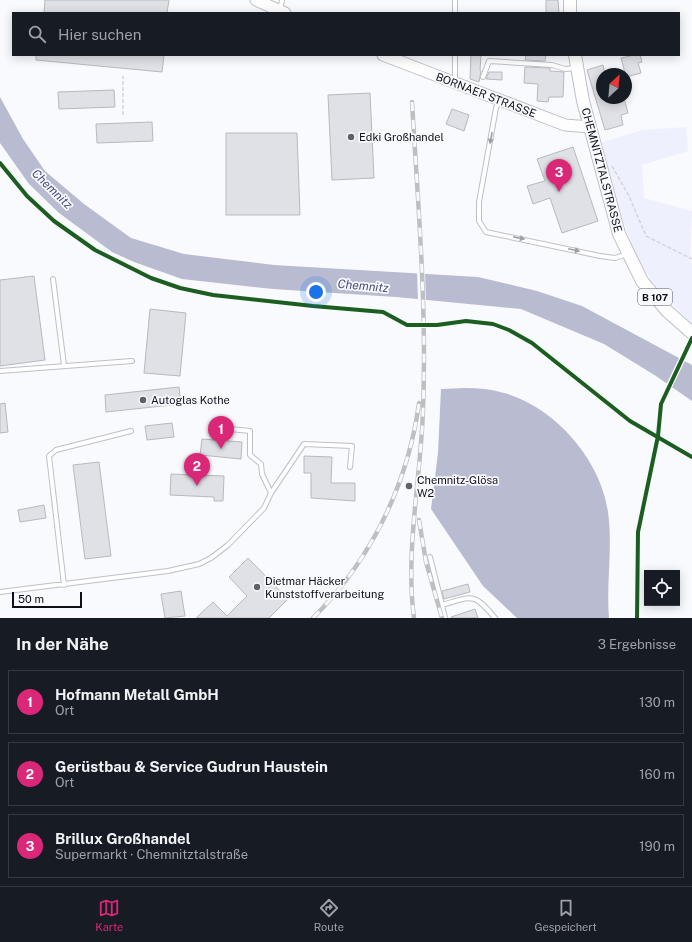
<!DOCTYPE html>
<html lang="de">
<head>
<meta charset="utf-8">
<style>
  :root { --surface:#171b24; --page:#20242c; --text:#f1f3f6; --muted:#9ea1a6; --line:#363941; --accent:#db2777 }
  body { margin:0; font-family:"Public Sans",sans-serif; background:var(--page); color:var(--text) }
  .controls { position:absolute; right:12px; bottom:12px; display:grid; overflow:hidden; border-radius:0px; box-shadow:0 2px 10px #0003 }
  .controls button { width:36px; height:36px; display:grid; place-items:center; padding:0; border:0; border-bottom:1px solid var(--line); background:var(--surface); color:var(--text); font:20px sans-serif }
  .compass { position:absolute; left:596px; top:68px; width:36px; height:36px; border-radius:50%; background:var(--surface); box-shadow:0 2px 10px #0003; rotate:26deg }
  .scale { position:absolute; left:12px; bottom:10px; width:70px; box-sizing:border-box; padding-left:4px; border:2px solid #0e0f18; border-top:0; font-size:11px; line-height:14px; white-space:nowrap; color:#0e0f18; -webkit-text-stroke:3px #f8f9fe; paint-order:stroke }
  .you { position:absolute; left:316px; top:292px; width:14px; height:14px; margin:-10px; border:3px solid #fff; border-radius:50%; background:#1a73e8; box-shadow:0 0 0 6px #1a73e833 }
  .badge { display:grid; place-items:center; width:26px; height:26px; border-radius:50%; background:var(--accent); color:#fff; font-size:13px; font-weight:700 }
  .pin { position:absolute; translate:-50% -33px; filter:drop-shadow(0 1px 2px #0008) }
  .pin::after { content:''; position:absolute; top:21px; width:14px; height:12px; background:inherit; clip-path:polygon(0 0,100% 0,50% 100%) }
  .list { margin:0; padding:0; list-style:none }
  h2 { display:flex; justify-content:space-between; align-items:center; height:52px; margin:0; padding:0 16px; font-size:17px }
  h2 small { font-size:13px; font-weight:400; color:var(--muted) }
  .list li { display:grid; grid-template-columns:26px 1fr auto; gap:12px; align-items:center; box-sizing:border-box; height:64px; margin:0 8px 8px; padding:0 8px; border:1px solid var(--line); border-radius:0px }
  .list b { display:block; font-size:15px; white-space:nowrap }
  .list p { margin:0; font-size:13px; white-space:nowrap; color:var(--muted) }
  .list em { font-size:13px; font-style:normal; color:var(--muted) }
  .icon { flex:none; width:22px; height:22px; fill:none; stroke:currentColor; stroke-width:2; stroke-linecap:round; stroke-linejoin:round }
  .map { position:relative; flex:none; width:692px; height:618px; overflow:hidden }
  .search { position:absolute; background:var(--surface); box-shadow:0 2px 10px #0003; left:12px; right:12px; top:12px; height:44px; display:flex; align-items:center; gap:10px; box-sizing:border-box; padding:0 14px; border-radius:0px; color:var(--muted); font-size:15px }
  .sheet { height:268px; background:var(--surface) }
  nav { display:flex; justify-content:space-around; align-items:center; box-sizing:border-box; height:56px; border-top:1px solid var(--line); background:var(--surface); font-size:11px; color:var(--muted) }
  nav a { display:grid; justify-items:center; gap:2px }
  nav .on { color:var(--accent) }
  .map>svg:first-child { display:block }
  .green { fill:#eef0fe }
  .water { fill:#b9bbd1 }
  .pier { fill:#f9fafd }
  .building { fill:#e0e1e7; stroke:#b8b9be }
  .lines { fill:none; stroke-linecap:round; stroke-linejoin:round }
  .lane-casing { stroke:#bfc0c6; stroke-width:6 }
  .secondary-casing { stroke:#bfc0c6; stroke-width:13 }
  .primary-casing { stroke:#bfc0c6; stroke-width:14 }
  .path { stroke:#d4d5d7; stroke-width:1.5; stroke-dasharray:4 2; stroke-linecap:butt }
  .lane { stroke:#fefeff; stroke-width:4 }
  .secondary { stroke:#fefeff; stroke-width:11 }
  .primary { stroke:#fefeff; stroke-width:12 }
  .rail-casing { stroke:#bebfc1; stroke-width:4.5 }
  .rail { stroke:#f8f9fe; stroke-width:3; stroke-dasharray:9; stroke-linecap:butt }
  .cycleway-casing { stroke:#f8f9fe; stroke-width:6 }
  .cycleway { stroke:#1b5e20; stroke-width:4 }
  .oneway { fill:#9e9ea3 }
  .poi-dot { fill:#606168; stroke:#f8f9fe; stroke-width:1.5 }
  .labels { text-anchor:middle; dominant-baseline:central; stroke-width:3.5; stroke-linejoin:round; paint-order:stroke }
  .shield { fill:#f8f9fe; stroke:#54555d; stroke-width:1 }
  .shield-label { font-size:10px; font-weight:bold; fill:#0e0f18 }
  .street-label { font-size:11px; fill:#0e0f18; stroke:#f8f9fe }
  .poi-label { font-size:11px; fill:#0e0f18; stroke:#f8f9fe; text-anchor:start }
  .water-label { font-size:12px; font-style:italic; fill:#4b4e7b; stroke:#f8f9fe }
</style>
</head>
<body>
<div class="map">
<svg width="692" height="618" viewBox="0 0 692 618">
  <rect width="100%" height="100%" fill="#f9fafd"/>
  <!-- green -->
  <path class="green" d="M686,127L688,151L642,165L644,198L692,211L690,261L692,263V324C673,304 652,285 639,260C621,224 612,182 600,143L642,130Z"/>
  <!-- water -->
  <path class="water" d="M0,97L23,139L45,171L84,204L131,238L184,254L274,265L478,277L537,291L582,306L692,365V401L656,376L604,344L521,309L396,297L273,289L182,279L134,262L112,252L59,213L29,184L0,143Z
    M465,388C478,388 491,389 504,393C555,407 601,460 608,512C613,547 606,583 609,618H517L483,586L431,509L438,453L441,389Z"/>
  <!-- pier -->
  <path class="pier" d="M417,272H425L426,302L418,301Z
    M680,356L686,359L671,389L666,385Z"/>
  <!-- building -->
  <path class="building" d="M45,0H169L167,13H44Z
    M546,0H558L559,13H546Z
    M36,55H164L162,72L36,60Z
    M471,55H481L480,71H481L479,82L470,79Z
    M526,55H546L545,61L525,60Z
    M634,55H640L642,62L638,63L641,73L626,77L621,58Z
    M603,65L605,74H602V98H624L628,113L621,115L623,125L605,130L587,70Z
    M525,67L550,68V71L564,72L563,97H549L548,102L537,101L538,84L524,83Z
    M489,72H502V80L486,79Z
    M114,90L115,107L59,109L58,92Z
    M370,93L374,178L332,180L328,95Z
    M452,109L469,115L464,131L446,124Z
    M152,122L153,141L97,143L96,124Z
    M226,133H297L300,215H226Z
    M573,147L598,221L562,233L550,198L533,204L527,186L545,181L537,159Z
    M34,276L45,360L0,366V280Z
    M150,309L186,313L180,376L144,373Z
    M179,387L181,404L106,412L105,395Z
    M5,403L8,432L0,433V404Z
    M172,423L174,437L147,440L145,426Z
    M202,439L242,442L241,459L200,455Z
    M304,456L332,457L331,483H355V501L311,498V473H304Z
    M99,462L111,556L85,559L73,465Z
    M171,474L224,476L223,501H214V497L170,495Z
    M44,505L46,518L20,522L18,510Z
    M248,558L288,599L269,618H196L213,602L227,616L247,596L229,577Z
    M468,584L470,592L444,599L442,591Z
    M181,591L185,616L165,618L161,594Z
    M475,609L478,618H451V617Z"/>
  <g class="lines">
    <!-- lane casing -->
    <g class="lane-casing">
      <path id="lane" d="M280,10L282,0
        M455,13V0
        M483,77L489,61L552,65L565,69L576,68
        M455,81V55
        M499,101L496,108L479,202V221L486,232L600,256L615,258L627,254
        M53,279L64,365
        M0,371L132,361
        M220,428L250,431V455L261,464L262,474L271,493
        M430,557L442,605
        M64,585L49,456L56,450L131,431
        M0,592L168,571L199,564L211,558L228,545L264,508L271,493L304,444L352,446L350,467
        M445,618L442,605C473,596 473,592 495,618"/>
    </g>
    <!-- secondary casing -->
    <g class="secondary-casing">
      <path id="secondary" d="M256,0L285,13
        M383,55L565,125L590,127"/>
    </g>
    <!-- primary casing -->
    <g class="primary-casing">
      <path id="primary" d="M570,0V13
        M575,55L583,101L619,234L642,281L667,311L692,333"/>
    </g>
    <!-- path -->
    <path class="path" d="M123,115V76
      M612,166L629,196L646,236L692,259"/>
    <!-- lane -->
    <use href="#lane" class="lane"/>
    <!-- secondary -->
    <use href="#secondary" class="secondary"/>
    <!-- primary -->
    <use href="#primary" class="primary"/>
    <!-- rail casing -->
    <g class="rail-casing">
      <path id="rail" d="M412,102C418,204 427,307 423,410C421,477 405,551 414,618
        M419,520L426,562L442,618
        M313,618C371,560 408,484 419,403"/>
    </g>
    <!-- rail -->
    <use href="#rail" class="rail"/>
    <!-- cycleway casing -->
    <g class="cycleway-casing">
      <path id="cycleway" d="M0,163L27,196L54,221L95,250L151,278L180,288L213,295L313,306L383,312L407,325H437L466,321L493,324L509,330L532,343L630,421L692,457
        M637,618L638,532L658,436L661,404L692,338"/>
    </g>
    <!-- cycleway -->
    <use href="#cycleway" class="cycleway"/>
  </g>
  <!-- one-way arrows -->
  <defs><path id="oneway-solid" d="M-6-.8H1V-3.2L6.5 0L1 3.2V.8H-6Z"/></defs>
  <g class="oneway">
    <use href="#oneway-solid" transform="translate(491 138) rotate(101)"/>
    <use href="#oneway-solid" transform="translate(519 238) rotate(12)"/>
    <use href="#oneway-solid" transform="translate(574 250) rotate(12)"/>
  </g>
  <!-- markers -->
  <g class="poi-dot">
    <circle cx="351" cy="137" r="4"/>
    <circle cx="143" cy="400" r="4"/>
    <circle cx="409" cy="486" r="4"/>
    <circle cx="257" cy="587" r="4"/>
  </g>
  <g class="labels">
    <!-- shield labels -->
    <rect class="shield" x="638" y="289" width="34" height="16" rx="3"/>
    <g class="shield-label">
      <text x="655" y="297">B 107</text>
    </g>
    <!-- street labels -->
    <g class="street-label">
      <text transform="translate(486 95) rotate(21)">BORNAER STRASSE</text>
      <text transform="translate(602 170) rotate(75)">CHEMNITZTALSTRASSE</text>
    </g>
    <!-- poi labels -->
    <g class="poi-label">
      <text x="359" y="137">Edki Großhandel</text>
      <text x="151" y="400">Autoglas Kothe</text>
      <text x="417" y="480">Chemnitz-Glösa<tspan x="417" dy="13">W2</tspan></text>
      <text x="265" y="581">Dietmar Häcker<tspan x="265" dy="13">Kunststoffverarbeitung</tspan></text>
    </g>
    <!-- water labels -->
    <g class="water-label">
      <text transform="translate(52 189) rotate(44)">Chemnitz</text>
      <text transform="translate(363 286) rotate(5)">Chemnitz</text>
    </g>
  </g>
</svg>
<div class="controls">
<button><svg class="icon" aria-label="locate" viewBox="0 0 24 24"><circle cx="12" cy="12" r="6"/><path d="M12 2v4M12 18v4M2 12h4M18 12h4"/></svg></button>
</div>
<svg class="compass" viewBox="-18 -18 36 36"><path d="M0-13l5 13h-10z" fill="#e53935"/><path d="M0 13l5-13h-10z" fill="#9ea1a6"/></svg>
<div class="scale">50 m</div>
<div class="you"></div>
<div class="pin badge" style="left:221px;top:449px">1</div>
<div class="pin badge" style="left:197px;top:486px">2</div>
<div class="pin badge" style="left:559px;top:192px">3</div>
<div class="search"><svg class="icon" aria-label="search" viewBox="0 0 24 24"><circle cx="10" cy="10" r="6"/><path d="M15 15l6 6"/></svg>Hier suchen</div>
</div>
<section class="sheet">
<h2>In der Nähe<small>3 Ergebnisse</small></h2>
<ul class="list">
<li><span class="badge">1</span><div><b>Hofmann Metall GmbH</b><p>Ort</p></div><em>130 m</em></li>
<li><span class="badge">2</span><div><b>Gerüstbau &amp; Service Gudrun Haustein</b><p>Ort</p></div><em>160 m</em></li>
<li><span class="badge">3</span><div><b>Brillux Großhandel</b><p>Supermarkt · Chemnitztalstraße</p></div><em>190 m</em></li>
</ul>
</section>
<nav>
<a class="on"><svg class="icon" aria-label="map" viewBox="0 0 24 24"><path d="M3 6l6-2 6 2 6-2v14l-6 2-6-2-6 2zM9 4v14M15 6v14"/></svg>Karte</a>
<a><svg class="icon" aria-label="directions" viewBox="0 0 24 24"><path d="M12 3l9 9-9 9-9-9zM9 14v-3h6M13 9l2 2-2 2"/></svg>Route</a>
<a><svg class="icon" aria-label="saved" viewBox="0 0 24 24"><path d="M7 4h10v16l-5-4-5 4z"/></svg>Gespeichert</a>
</nav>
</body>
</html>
